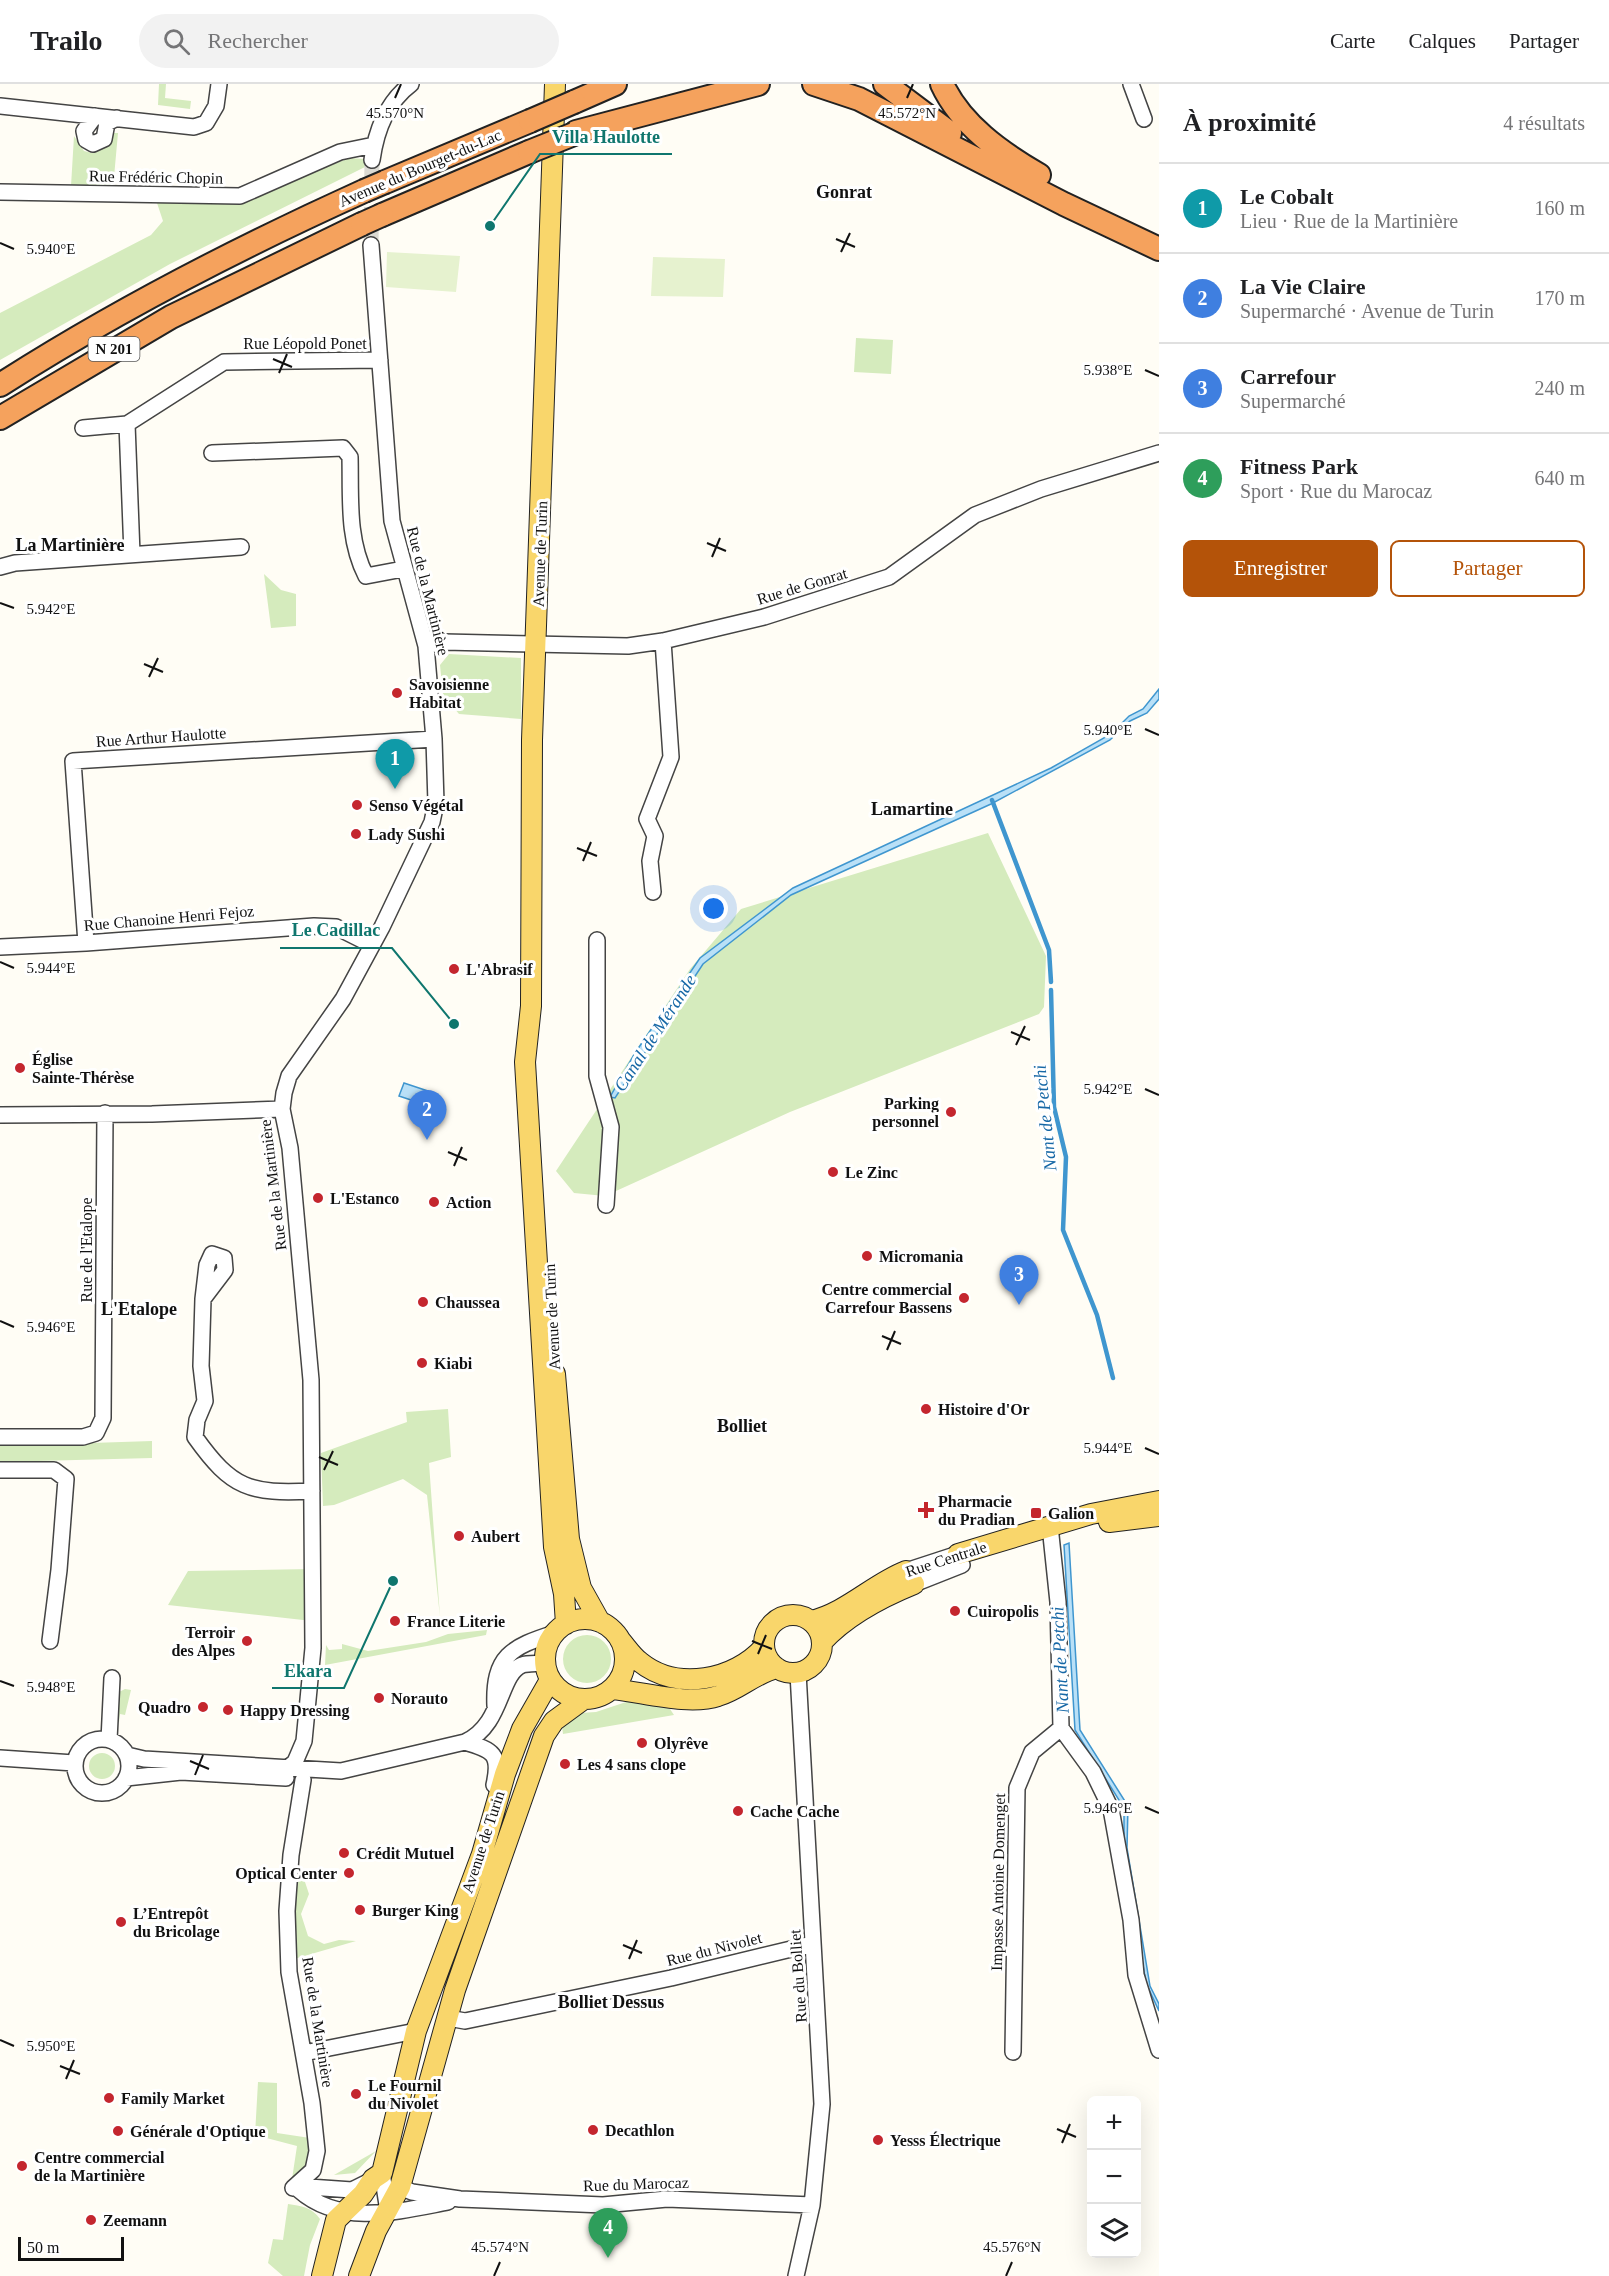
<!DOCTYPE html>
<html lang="fr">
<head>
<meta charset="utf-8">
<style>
  :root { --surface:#fff; --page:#f2f2f2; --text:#202124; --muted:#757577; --line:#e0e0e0; --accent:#b45309 }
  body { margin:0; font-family:"Times New Roman",serif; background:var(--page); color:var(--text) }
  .controls { position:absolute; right:18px; bottom:18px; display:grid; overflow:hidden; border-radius:9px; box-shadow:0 6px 24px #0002 }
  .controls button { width:54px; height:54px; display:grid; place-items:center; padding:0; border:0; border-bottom:2px solid var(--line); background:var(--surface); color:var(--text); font:30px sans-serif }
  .scale { position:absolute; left:18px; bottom:15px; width:106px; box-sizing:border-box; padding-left:6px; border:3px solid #111; border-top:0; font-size:16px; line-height:21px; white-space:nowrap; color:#111; -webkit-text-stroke:4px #fff; paint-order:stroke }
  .you { position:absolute; left:714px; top:825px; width:21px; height:21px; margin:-15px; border:4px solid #fff; border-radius:50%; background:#1a73e8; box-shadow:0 0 0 9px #1a73e833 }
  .badge { display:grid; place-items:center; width:39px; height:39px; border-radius:50%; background:var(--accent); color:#fff; font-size:20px; font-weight:700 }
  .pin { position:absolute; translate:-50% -50px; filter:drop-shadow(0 2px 3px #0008) }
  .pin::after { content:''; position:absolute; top:32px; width:21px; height:18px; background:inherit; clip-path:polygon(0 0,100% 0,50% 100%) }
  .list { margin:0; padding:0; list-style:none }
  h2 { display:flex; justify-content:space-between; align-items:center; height:78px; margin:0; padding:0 24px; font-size:26px }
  h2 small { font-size:20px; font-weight:400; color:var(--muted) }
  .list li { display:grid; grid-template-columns:39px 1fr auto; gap:18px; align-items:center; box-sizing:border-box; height:90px; padding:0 24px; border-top:2px solid var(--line) }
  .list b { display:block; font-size:22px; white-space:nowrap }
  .list p { margin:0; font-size:20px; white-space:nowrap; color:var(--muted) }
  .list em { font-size:20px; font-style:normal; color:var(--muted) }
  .actions { display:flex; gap:12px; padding:18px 24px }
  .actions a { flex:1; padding:14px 0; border:2px solid var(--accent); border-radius:9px; text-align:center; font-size:21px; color:var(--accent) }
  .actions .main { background:var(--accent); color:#fff }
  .icon { flex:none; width:33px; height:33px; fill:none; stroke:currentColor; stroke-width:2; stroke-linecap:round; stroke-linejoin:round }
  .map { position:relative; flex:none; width:1159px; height:2192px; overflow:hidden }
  header { display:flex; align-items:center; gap:36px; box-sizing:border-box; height:84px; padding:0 30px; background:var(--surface); border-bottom:2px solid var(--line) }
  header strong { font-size:28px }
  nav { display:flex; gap:33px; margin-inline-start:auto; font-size:21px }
  .search { width:420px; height:54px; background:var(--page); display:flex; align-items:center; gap:15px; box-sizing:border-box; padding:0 21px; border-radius:33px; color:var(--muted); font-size:22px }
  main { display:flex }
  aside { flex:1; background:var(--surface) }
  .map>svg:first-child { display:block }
  .green { fill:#d5ebbd }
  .pitch { fill:#e6f2cf }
  .water { fill:#b9e0f7; stroke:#3f96cf; stroke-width:1.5 }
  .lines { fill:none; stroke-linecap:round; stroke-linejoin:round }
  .stream { stroke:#3f96cf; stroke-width:4.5 }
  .minor-tunnel { stroke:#dbdad3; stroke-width:15; stroke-dasharray:15 8; stroke-linecap:butt }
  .minor-casing { stroke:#444; stroke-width:18 }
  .major-casing { stroke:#222; stroke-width:22 }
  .highway-casing { stroke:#222; stroke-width:26 }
  .minor { stroke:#fff; stroke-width:15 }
  .major { stroke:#f9d66b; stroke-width:20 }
  .highway { stroke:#f5a25d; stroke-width:22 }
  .highway-bridge-casing { stroke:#222; stroke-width:26; stroke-linecap:butt }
  .highway-bridge { stroke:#f5a25d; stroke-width:22 }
  .ticks { fill:none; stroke:#111; stroke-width:2 }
  .poi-dot { fill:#c4262e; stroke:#fff; stroke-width:2 }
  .labels { text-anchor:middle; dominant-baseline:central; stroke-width:6; stroke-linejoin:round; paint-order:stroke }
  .shield { fill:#fff; stroke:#585858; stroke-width:1.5 }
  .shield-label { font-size:15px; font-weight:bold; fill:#111 }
  .street-label { font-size:16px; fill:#111; stroke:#fff }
  .poi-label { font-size:16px; font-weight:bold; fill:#111; stroke:#fff; text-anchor:start }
  .neighbourhood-label { font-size:18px; font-weight:bold; fill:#111; stroke:#fff }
  .water-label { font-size:18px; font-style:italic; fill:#1768a6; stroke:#fff }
  .ticks-label { font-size:15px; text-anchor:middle; fill:#111; stroke:#fff; stroke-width:6; stroke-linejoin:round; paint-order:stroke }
  .leader { fill:none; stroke:#0f766e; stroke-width:2 }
  .callout-dot { fill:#0f766e; stroke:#fff; stroke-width:2 }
  .callout-label { font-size:18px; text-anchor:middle; font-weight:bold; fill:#0f766e; stroke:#fff; stroke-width:6; stroke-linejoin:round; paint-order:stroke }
</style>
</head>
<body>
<header>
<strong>Trailo</strong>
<div class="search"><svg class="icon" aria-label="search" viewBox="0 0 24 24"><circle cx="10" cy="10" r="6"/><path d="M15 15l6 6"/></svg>Rechercher</div>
<nav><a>Carte</a><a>Calques</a><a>Partager</a></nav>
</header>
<main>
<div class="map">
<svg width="1159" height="2192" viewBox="0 0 1159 2192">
  <rect width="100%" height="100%" fill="#fffdf5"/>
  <!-- green -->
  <path class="green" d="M159,0H166L165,14L191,17L190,25L158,21Z
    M113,49H118L113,104L71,102L74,52L84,67L92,69L102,64Z
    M349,74L365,75V83L170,180L0,276V229L151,151L163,137L156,116L239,118Z
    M856,254L893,256L891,290L854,288Z
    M264,490L281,506L296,510V542L271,544Z
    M449,570L521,574V635L459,630L443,611L440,581Z
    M988,749L1046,872L1044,923L1039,930L790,1028L605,1112L574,1109L556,1087L690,885L741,825Z
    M448,1325L451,1373L429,1379L440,1533L427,1411L403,1395L334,1421L323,1422L321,1369L407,1338L406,1328Z
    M152,1357V1374L0,1378V1362Z
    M312,1485V1537L168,1521L188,1487Z
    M487,1546L486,1551L325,1581L326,1561L329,1566L342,1565V1560L368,1567L426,1558L448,1550Z
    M563 1575a24 24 0 1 1 48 0a24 24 0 1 1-48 0Z
    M125,1605L131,1606L125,1631L120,1630L119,1638L116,1633L115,1610Z
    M632,1616L670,1625L674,1631L563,1650L562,1642L580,1629L596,1628Z
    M89 1682a13 13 0 1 1 26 0a13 13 0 1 1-26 0Z
    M296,1793L304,1795L309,1810L301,1830L308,1852L324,1860L339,1856L356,1857L294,1875Z
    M258,1998L277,1999V2049L310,2054V2071L304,2088L292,2095L297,2062L255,2051Z
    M376,2067L355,2089L334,2091Z
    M288,2120C301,2122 312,2123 320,2135L310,2161L304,2192H283L268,2179L273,2155L283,2156Z"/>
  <!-- pitch -->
  <path class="pitch" d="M387,168L460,172L456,208L386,203Z
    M653,173L725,175L723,213L651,212Z"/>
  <!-- water -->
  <path class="water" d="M1159,605V615L1147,629L1130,637L1110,656L991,720L791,811L703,880L615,1014L610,1013L635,969L700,874L793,804L1051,684L1111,650L1129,632L1143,625Z
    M404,999L428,1007L423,1020L399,1012Z
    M1069,1459L1080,1646L1128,1722L1127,1764L1150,1902L1159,1920V1927L1146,1899L1124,1766V1724L1075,1646L1064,1461Z"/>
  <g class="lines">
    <!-- stream -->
    <path class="stream" d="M992,716L1049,866L1051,898
      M1051,906L1054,1023L1066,1073L1063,1146L1097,1231L1113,1294"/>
    <!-- minor-tunnel -->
    <path class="minor-tunnel" d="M371,161L372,76"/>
    <!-- minor casing -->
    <g class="minor-casing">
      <path id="minor" d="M1131,0L1144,35
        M0,22L194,43L206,39L216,22L219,0
        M95,32L84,47L86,56L93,60L104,55L107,39L117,34
        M372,76C376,47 387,18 411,0
        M0,108L240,112L340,68L374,61
        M83,344L127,340
        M212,369L343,364L350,373C351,413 347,455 366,492L403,485
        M132,470L127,340L224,278L380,276
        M0,483L15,479L241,463
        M426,562L444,558L628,562L663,557L764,533L889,493L975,431L1041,405L1159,369
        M653,808L650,777L655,752L647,735L671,673L663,557
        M597,856V992L611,1043L606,1121
        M86,859L73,677L434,655
        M0,863L86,859L314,842L336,843L372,861
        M0,1031L152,1030L282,1025
        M203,1215L207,1181L212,1170L224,1174L225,1186L203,1215L201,1282L205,1317L197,1336L195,1353C232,1405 250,1410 312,1407
        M0,1353H83L96,1349L103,1334L105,1029
        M0,1386H54L66,1395L59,1486L50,1557
        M1050,1442L1058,1518L1061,1644L1093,1688L1111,1725L1131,1836L1136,1891L1159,1966
        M906,1487L958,1470
        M914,1500L962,1481
        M495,1622C493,1572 511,1563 555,1549
        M75 1682a27 27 0 1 1 54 0a27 27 0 1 1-54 0Z
        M109,1656L112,1594
        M465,1658C493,1666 501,1670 494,1701
        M127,1671L144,1675L341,1687L465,1658C503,1641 499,1590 522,1581C528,1579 538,1580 545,1579
        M0,1674L74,1679
        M277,1693L295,1678L304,1657L313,1564L311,1296L290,1064L282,1025L284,1009L289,992L343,915L382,843L432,738L436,719L434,655L426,562L392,437L371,161
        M126,1694L181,1688L286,1694
        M448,1934L465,1937L671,1894L812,1860
        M1013,1968L1017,1704L1032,1668L1061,1644
        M304,1969L416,1947
        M382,2089L388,2127
        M400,2103L412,2108L460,2115L603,2121L667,2115L812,2121
        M293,2104L313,2086L317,2067L312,2019L289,1888L287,1827L291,1771L303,1696
        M299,2106C341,2143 400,2127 448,2118
        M299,2106L309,2103L352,2106L370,2097
        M796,2192L812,2121L822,2020L798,1589"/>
    </g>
    <!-- major casing -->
    <g class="major-casing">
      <path id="major" d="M555,0L532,656L531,922L525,978L554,1463L564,1510L566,1540
        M555,1290L569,1455L581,1504L600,1538
        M1109,1438L1159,1432
        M958,1470L1091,1430L1159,1417
        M764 1560a29 29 0 1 1 58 0a29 29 0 1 1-58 0Z
        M545 1575a40 40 0 1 1 80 0a40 40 0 1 1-80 0Z
        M811,1537C846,1529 873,1500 906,1487
        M621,1557C627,1564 633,1573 640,1578C677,1608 735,1596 764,1563
        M822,1558C845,1533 882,1513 914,1500
        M612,1605C643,1608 689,1622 718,1612C739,1606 755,1589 777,1584
        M322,2192L336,2136L363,2110L373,2095L382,2089L416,1947L482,1770L505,1690L522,1645L550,1596
        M359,2192L376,2147L400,2103L455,1906L544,1652L554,1637L584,1615"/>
    </g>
    <!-- highway casing -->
    <g class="highway-casing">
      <path id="highway" d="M814,0L859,15L1064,120L1159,165
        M885,0L950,49
        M942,0C961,41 1001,69 1039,91
        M574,18L615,0
        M576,48L758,0
        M385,98L530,37
        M382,131L529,68
        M0,301C117,226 238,164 364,107
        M0,334L171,233L362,140"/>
    </g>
    <!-- minor -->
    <use href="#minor" class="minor"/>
    <!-- major -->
    <use href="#major" class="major"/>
    <!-- highway -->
    <use href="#highway" class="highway"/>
    <!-- highway-bridge casing -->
    <g class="highway-bridge-casing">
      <path id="highway-bridge" d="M530,37L574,18
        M529,68L574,50
        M364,107L385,98
        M362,140L382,131"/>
    </g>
    <!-- highway-bridge -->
    <use href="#highway-bridge" class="highway-bridge"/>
  </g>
  <!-- ticks -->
  <path class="ticks" d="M395,14L401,0M907,14L913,0M836,155L855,163M0,159L14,165M841,168L850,149M273,275L292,283M1145,286L1159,292M279,289L287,270M707,459L726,467M712,473L720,454M0,519L14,524M144,580L163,588M149,593L158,574M1145,645L1159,651M577,764L597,772M583,777L591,758M0,878L14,884M1011,948L1030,956M1016,961L1025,942M1145,1005L1159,1011M448,1068L467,1076M454,1082L462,1063M0,1237L14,1243M882,1252L901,1260M887,1266L895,1247M1145,1364L1159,1370M319,1373L338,1381M324,1386L333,1367M752,1557L772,1565M758,1570L766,1551M0,1597L14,1602M190,1677L209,1685M195,1691L203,1671M1145,1723L1159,1729M623,1861L642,1869M629,1875L637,1856M0,1956L14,1962M60,1982L80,1990M66,1995L74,1976M1057,2045L1076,2053M1062,2059L1070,2040M494,2192L500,2178M1006,2192L1012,2178"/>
  <!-- markers -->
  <g class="poi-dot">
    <circle cx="397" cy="609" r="6"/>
    <circle cx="357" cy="721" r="6"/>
    <circle cx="356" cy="750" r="6"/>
    <circle cx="454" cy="885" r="6"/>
    <circle cx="20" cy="984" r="6"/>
    <circle cx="951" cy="1028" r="6"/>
    <circle cx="833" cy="1088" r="6"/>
    <circle cx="318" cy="1114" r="6"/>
    <circle cx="434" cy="1118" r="6"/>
    <circle cx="867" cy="1172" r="6"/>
    <circle cx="964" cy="1214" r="6"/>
    <circle cx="423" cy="1218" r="6"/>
    <circle cx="422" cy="1279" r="6"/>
    <circle cx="926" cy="1325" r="6"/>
    <path d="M923 1417h6v6h6v6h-6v6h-6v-6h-6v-6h6z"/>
    <rect x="1030" y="1423" width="12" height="12" rx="3"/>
    <circle cx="459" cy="1452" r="6"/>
    <circle cx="955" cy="1527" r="6"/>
    <circle cx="395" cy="1537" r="6"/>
    <circle cx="247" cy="1557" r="6"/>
    <circle cx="379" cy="1614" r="6"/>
    <circle cx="203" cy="1623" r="6"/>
    <circle cx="228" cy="1626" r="6"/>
    <circle cx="642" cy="1659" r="6"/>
    <circle cx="565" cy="1680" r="6"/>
    <circle cx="738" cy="1727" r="6"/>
    <circle cx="344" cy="1769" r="6"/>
    <circle cx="349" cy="1789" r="6"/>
    <circle cx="360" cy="1826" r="6"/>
    <circle cx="121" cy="1838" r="6"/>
    <circle cx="356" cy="2010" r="6"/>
    <circle cx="109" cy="2014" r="6"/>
    <circle cx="593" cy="2046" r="6"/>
    <circle cx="118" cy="2047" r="6"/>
    <circle cx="878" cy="2056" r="6"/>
    <circle cx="22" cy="2082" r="6"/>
    <circle cx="91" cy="2136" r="6"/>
  </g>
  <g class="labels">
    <!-- shield labels -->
    <rect class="shield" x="88.5" y="253" width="51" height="24" rx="4.5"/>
    <g class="shield-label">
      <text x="114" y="265">N 201</text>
    </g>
    <!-- street labels -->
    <g class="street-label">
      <text transform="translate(420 84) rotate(-23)">Avenue du Bourget-du-Lac</text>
      <text transform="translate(156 93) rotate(1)">Rue Frédéric Chopin</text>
      <text x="305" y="259">Rue Léopold Ponet</text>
      <text transform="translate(540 470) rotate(-88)">Avenue de Turin</text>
      <text transform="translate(802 502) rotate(-17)">Rue de Gonrat</text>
      <text transform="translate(428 507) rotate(76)">Rue de la Martinière</text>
      <text transform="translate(161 653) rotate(-4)">Rue Arthur Haulotte</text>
      <text transform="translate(169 834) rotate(-5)">Rue Chanoine Henri Fejoz</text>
      <text transform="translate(273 1101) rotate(-97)">Rue de la Martinière</text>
      <text transform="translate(86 1166) rotate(-90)">Rue de l'Etalope</text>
      <text transform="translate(552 1233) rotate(-93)">Avenue de Turin</text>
      <text transform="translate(946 1475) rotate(-18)">Rue Centrale</text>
      <text transform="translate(483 1758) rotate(-72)">Avenue de Turin</text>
      <text transform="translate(998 1798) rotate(-89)">Impasse Antoine Domenget</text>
      <text transform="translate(714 1865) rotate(-14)">Rue du Nivolet</text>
      <text transform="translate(798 1892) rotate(-94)">Rue du Bolliet</text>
      <text transform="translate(318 1938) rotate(81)">Rue de la Martinière</text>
      <text transform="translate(636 2100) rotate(-2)">Rue du Marocaz</text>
    </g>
    <!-- poi labels -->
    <g class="poi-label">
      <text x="409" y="600">Savoisienne<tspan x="409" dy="18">Habitat</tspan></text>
      <text x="369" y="721">Senso Végétal</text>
      <text x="368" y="750">Lady Sushi</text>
      <text x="466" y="885">L'Abrasif</text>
      <text x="32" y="975">Église<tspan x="32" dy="18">Sainte-Thérèse</tspan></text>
      <text x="939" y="1019" text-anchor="end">Parking<tspan x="939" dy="18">personnel</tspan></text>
      <text x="845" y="1088">Le Zinc</text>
      <text x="330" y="1114">L'Estanco</text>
      <text x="446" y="1118">Action</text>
      <text x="879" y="1172">Micromania</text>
      <text x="952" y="1205" text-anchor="end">Centre commercial<tspan x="952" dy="18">Carrefour Bassens</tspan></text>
      <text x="435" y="1218">Chaussea</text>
      <text x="434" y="1279">Kiabi</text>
      <text x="938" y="1325">Histoire d'Or</text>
      <text x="938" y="1417">Pharmacie<tspan x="938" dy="18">du Pradian</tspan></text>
      <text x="1048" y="1429">Galion</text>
      <text x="471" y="1452">Aubert</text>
      <text x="967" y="1527">Cuiropolis</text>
      <text x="407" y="1537">France Literie</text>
      <text x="235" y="1548" text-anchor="end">Terroir<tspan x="235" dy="18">des Alpes</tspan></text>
      <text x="391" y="1614">Norauto</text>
      <text x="191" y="1623" text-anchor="end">Quadro</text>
      <text x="240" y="1626">Happy Dressing</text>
      <text x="654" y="1659">Olyrêve</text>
      <text x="577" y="1680">Les 4 sans clope</text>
      <text x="750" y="1727">Cache Cache</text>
      <text x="356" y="1769">Crédit Mutuel</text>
      <text x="337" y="1789" text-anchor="end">Optical Center</text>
      <text x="372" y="1826">Burger King</text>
      <text x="133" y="1829">L’Entrepôt<tspan x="133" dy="18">du Bricolage</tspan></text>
      <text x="368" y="2001">Le Fournil<tspan x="368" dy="18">du Nivolet</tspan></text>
      <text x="121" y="2014">Family Market</text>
      <text x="605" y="2046">Decathlon</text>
      <text x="130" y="2047">Générale d'Optique</text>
      <text x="890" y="2056">Yesss Électrique</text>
      <text x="34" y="2073">Centre commercial<tspan x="34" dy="18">de la Martinière</tspan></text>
      <text x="103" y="2136">Zeemann</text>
    </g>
    <!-- neighbourhood labels -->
    <g class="neighbourhood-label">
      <text x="844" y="108">Gonrat</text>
      <text x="70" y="461">La Martinière</text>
      <text x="912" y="725">Lamartine</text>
      <text x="139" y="1225">L'Etalope</text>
      <text x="742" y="1342">Bolliet</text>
      <text x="611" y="1918">Bolliet Dessus</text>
    </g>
    <!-- water labels -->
    <g class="water-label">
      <text transform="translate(655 949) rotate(-57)">Canal de Mérande</text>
      <text transform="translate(1045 1034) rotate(-96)">Nant de Petchi</text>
      <text transform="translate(1060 1576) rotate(-93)">Nant de Petchi</text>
    </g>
  </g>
  <g class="ticks-label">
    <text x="395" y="34">45.570°N</text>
    <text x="907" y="34">45.572°N</text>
    <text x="51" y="170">5.940°E</text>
    <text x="1108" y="291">5.938°E</text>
    <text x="51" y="530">5.942°E</text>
    <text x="1108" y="651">5.940°E</text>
    <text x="51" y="889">5.944°E</text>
    <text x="1108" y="1010">5.942°E</text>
    <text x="51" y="1248">5.946°E</text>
    <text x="1108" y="1369">5.944°E</text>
    <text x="51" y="1608">5.948°E</text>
    <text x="1108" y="1729">5.946°E</text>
    <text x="51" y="1967">5.950°E</text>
    <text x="500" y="2168">45.574°N</text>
    <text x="1012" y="2168">45.576°N</text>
  </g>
  <!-- callouts -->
  <path class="leader" d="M490 142L540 70H672M454 940L392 864H280M393 1497L344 1604H272"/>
  <g class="callout-dot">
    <circle cx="490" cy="142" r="6"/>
    <circle cx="454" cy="940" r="6"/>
    <circle cx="393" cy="1497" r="6"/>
  </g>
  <g class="callout-label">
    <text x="606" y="59">Villa Haulotte</text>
    <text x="336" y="852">Le Cadillac</text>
    <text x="308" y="1593">Ekara</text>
  </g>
</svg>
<div class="controls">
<button>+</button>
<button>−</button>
<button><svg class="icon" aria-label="layers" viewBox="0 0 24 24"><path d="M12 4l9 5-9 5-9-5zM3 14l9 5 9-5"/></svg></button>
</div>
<div class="scale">50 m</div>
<div class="you"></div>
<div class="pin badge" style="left:395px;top:705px;background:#0f9aa8">1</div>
<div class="pin badge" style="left:427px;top:1056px;background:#3f7fe0">2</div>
<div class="pin badge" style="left:1019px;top:1221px;background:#3f7fe0">3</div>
<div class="pin badge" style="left:608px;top:2174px;background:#2e9e5b">4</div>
</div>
<aside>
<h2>À proximité<small>4 résultats</small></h2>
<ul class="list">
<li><span class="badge" style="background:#0f9aa8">1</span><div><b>Le Cobalt</b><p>Lieu · Rue de la Martinière</p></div><em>160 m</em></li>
<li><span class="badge" style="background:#3f7fe0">2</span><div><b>La Vie Claire</b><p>Supermarché · Avenue de Turin</p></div><em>170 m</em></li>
<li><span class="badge" style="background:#3f7fe0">3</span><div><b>Carrefour</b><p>Supermarché</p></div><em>240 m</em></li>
<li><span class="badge" style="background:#2e9e5b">4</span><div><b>Fitness Park</b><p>Sport · Rue du Marocaz</p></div><em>640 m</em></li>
</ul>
<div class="actions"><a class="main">Enregistrer</a><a>Partager</a></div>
</aside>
</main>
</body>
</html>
